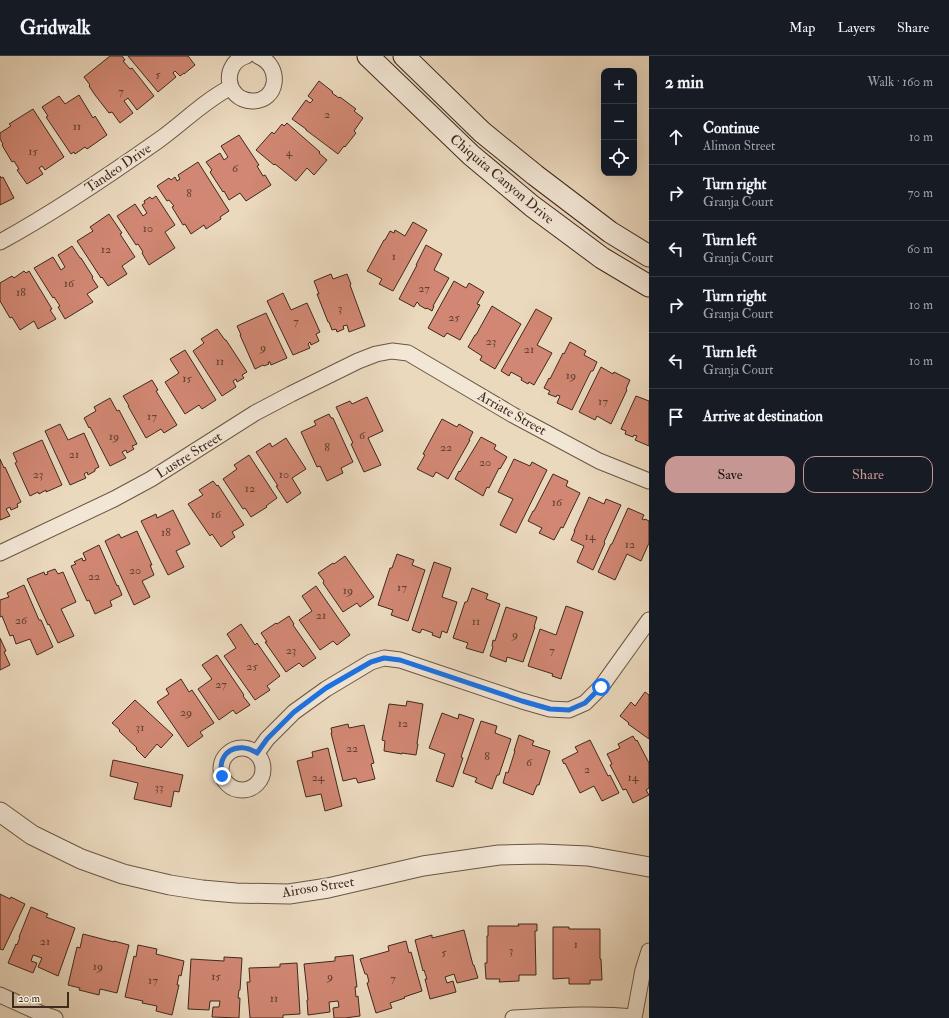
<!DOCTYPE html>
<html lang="en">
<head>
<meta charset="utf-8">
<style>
  :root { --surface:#171b24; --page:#242831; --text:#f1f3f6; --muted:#9ea1a6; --line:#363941; --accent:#c59692 }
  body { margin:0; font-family:"IM FELL Double Pica",serif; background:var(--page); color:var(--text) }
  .controls { position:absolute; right:12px; top:12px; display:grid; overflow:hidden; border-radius:8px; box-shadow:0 4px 16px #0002 }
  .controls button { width:36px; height:36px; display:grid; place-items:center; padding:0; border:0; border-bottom:1px solid var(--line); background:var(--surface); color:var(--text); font:20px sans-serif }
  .scale { position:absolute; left:12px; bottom:10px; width:57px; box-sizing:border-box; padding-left:4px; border:2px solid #402a1c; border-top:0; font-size:11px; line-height:14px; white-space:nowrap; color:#402a1c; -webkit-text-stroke:3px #f2e6d5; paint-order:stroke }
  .stop { position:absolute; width:12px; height:12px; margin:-9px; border:3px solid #1a73e8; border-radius:50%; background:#fff }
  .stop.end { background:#1a73e8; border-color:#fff; box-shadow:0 1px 4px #0008 }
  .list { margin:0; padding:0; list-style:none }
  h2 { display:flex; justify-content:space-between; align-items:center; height:52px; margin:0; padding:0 16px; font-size:17px }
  h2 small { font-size:13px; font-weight:400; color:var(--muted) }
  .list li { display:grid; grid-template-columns:26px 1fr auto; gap:12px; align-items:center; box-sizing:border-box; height:56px; padding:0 16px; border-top:1px solid var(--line) }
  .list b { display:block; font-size:15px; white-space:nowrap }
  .list p { margin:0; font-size:13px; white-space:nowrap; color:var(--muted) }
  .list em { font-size:13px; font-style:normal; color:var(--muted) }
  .actions { display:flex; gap:8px; padding:12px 16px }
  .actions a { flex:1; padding:9px 0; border:1px solid var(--accent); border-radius:12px; text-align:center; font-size:14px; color:var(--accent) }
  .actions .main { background:var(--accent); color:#111 }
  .icon { flex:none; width:22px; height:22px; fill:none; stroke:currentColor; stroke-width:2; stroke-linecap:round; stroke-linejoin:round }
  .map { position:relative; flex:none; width:649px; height:962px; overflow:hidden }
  header { display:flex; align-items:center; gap:24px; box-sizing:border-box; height:56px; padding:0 20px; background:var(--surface); border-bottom:1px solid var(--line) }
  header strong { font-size:19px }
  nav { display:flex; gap:22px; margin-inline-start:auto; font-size:14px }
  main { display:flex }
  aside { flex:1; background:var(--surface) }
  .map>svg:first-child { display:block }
  .building { fill:#d18773; stroke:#402a1c }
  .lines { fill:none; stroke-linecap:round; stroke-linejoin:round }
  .minor-casing { stroke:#6b5644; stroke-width:17 }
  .tertiary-casing { stroke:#6b5644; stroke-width:21 }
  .secondary-casing { stroke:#402a1c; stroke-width:23 }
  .minor { stroke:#f2e6d5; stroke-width:15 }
  .tertiary { stroke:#f2e6d5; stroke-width:19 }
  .secondary { stroke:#f2e6d5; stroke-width:21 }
  .route { stroke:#1a73e8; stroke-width:5 }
  .labels { text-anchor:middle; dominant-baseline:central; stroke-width:3.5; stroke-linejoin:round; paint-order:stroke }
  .number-label { font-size:12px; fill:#644132 }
  .street-label { font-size:14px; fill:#402a1c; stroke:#f2e6d5 }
</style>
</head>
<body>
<header>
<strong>Gridwalk</strong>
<nav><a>Map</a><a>Layers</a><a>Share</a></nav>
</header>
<main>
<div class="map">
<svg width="649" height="962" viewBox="0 0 649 962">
  <rect width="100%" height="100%" fill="#ebd9be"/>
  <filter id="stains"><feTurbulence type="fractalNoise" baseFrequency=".005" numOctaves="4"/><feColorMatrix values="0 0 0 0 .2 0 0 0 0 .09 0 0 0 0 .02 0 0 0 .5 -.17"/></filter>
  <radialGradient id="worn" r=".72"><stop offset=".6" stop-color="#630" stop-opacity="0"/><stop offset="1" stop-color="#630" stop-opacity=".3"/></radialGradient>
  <!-- building -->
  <path class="building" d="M110,0H122L125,4L123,5L130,13L132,12L154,40L137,54L128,42L124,45L133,57L120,67L112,56L109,57L95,39L89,30L90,29L84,21Z
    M128,0H188L195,9L184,18V17L180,20L175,15L173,17L176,21L158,36Z
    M319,25L333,36L332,37L339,42L340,41L356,53L354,55L363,62L354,75L356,77L345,91L344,90L338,98L306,74V73L292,63L306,44L310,47L313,44L308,40Z
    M79,39L93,62L95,60L107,79L87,93L85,91L75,98L74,96L71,98L46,61L48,60L42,51L59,40L65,48Z
    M33,53L64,101L45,114L42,110L39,112L43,118L27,128L17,114L19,113L14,105L12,106L2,89L3,88L0,83V77L11,70L9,68Z
    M287,67L320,96L319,97L327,104L314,119L307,112L296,125L275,108L274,109L256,94L272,76L274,78L282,68L284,70Z
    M239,79L259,109L257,110L263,120L265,119L271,129L246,145L240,137L229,144L224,135L223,136L210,116L212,114L206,106L220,97L224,104L228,101L221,90Z
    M198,106L229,155L220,161L221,163L206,173L204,169L191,178L185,168L183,169L172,151L174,150L169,144L167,145L157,130L169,122L171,124L175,121L177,125L180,123L178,119Z
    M0,120L1,122L3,121L14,142L0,149Z
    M156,140L175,169L165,176L175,192L149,209L142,197L143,196L138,188L136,189L117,160L135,148L143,160L147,157L142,149L145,147L144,145L150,141L152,143Z
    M109,158L122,177L120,178L135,201L122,210L127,218L108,230L102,221L101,222L77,185L93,175L90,171Z
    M413,166L427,174L393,235L379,228L382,223L367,215L384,184H385L390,175L394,177L395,174L405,180Z
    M426,189L442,198L434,214L449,222L433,250H434L432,255L427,252L426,253L419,249V248L417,246L414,251L399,243L417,209H416Z
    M72,190L80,202H81L93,221L92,222L98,231L87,238L93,246L65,263L58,251L60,250L54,241L53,242L34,212L53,201L61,214L65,211L58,199Z
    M24,215L26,217L29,215L52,253L50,254L56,263L38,273L34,265L20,274L12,261L10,262L0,245V227L12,220L14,222Z
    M331,218L333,223L347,218L351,228L350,229L365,270L349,276L347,269L343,270L344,273L337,276L336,273L332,274L329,266H328L317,238H319L314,225Z
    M454,225L466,232L469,227L484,236L477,248L480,249L460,284L447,277L444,281L428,272Z
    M283,237L291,254L307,247L320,276L316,278L319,285L311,289L310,286L308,288L310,292L293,299L267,245Z
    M492,250L521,268L495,313L480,304L482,300L468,291L475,279H476Z
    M536,253L552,262L537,289L552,297L534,329L529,326L528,328L521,324L522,322L511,316L509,320L501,315Z
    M266,257L287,302L271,309L270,306H268L269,308L264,310L263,309L255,313L240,279H241L237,270Z
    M217,273L225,284H226L247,316L242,319L244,322L237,326L236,323L233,325L236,331L222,340L193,295L204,287L201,283Z
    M570,286L586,295L584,299L597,306L593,315H591L572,354L557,347L560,340L557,339L556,341L548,338L550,335L544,332L549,322L550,323L563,297L564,298Z
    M185,294L216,344L202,353L199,349L185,358L165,326L179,317L170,303Z
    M601,311L613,318L614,316L630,324L626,333L627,334L611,368L597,360L595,364L579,356Z
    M152,324L158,334L156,335L177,369L164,377L161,373L146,382L128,350H129L123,340Z
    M636,340L649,345V390L635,384L637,380L634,379L633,381L625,378L626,375L621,373Z
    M367,341L383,375L368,382L381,409L364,416L351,388L353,387L336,351L350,345L352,348Z
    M110,342L117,355L119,354L137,388L132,390L134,393L127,397L126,394L122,396L126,402L110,410L90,371L89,372L84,362L96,355L94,351Z
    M329,358L331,362H333L353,406L341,412L343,417L327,425L320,410L317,411L301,376L316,369L314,365Z
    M442,363L457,371L459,368L473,376L469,384H470L448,423L436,416L433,421L417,413L425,399L423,398Z
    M60,368L68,384L84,377L99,411L95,413V415L88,419L87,416L84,418L86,422L70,429L45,375Z
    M481,381L496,389L494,393L507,401L500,413L499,412L489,432L487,431L483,440L455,423L459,415L460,416Z
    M286,382L306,413L292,422L301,437L287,447L276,430H278L256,396L270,387L272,391Z
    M42,384L62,429L46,436V434L39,438L38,436L30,440L15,407L17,406L13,397Z
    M249,399L277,442L266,450L267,451L251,461L245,452L243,453L223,423L237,413L234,409Z
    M0,403L4,412L5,411L21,446L17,448L18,451L11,454L10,451L6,453L10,460L0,464Z
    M514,403L530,410L532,406L547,414L516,477L500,469L513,443L498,436Z
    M553,418L568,425L566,430L580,437L563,472L561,471L554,484L539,477L542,472L528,465L533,455H534Z
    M213,425L217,430L218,429L244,469L232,476L235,481L221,491L212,478L210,480L188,448L203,439L199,434Z
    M589,441L604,448L606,443L621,449L604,486L605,487L593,514L577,506L584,490L571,484L575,475H574Z
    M628,452L644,459L642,463L644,464L645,463L649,465V487L641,505L627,498L615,524L598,516L611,488H612Z
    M173,454L190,488L176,495L184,511L168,519L141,465L156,458L157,462Z
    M137,475L152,509H150L154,519L142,525L150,541L134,549L105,485L119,478L121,482Z
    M99,489L117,530L118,529L122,539L110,545L112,550L95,558L89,544L87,545L71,510L76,508L74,506L82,502L83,505L86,504L83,497Z
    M397,498L414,504L412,509L425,514L408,565L391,559L393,554L378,549L390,512H392Z
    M345,500L374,541L360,551L357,547L343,556L323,527L324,525L318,517L333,507L334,508Z
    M434,506L451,512L442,541L457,546L447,577L442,575L440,582L432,579L433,577L422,573L420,577L412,574Z
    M55,513L58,518L63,516L76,546L61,553L74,580L58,587L49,568L48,569L27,523L44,516L45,519L48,518L47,516Z
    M24,529L39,564H41L53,591L37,599L30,583L16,588L13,579L10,580L2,560L0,561V544L9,541L7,537Z
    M316,530L350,579L337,589L333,585L320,594L299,564L312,555L302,540Z
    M472,532L488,538L486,543L500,548L483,597L466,592L468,587L453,582L465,546H467Z
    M566,550L583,556L561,623L552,620L553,618L528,610L540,573L556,579Z
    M506,551L537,561L534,571H535L523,606L507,601L506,606L490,600L493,591L492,590L493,584L495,585Z
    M289,560L294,568L293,569L316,602L303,611L299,607L286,616L265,586H267L261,577L276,567L277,568Z
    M241,568L255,589L257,587L280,620L267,630L270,634L255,644L224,600L236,592L227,578Z
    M0,582L6,595L4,596L10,609L0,614Z
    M217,599L244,639L243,640L250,649L236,658L233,654L219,664L198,633L212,623L202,609Z
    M181,623L189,636L192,634L214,667L200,676L203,680L188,691L157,646L169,638L166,633Z
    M645,636L649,639V683L628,668L629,667L620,660L631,646L635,650Z
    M135,644L173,679L161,692L157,688L145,702L136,693L137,692L119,675L120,674L112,667Z
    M407,645L423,648L417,688H418L416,699L402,697V698L384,695L385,685L382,684L389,648L406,650Z
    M442,657L458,663L459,658L474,663L461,701L463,702L453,731L436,725L445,698L429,692Z
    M481,665L497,670L495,677L511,683L499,719H497L492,733L475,726L477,722L463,717Z
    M348,668L349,672L364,669L374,707L371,708L375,723L358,727L356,722L343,725L331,677H332L331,672Z
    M519,679L534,685L532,689L550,695L539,729H537L533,739L503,727L506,716L508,717L515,695H514Z
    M633,680L636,685L637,684L649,707V732L646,734L649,739L633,747L626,733L623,734L610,709L612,708L607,698L620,692L618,688Z
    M590,684L608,720L610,719L619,737L602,745L594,730L580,737L565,707L564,708L562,704L578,696L575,691Z
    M328,692L342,750L325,755L321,738L306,741L297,705L313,701L312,696Z
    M113,704L183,719L179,736L174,735L171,751L134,743L138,727L110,720Z
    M0,838L10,843L11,841L25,848L3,894L0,893Z
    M31,851L48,858L46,861L75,872L58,920L38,911L42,902L33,899L31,905L37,907L33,917L8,907L16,888L17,889L20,881H19Z
    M518,868H537V875H535L536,919H519V925L499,926L500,923H486L485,907H487V880H488V870H519Z
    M553,871H569V873H600V903H601L602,924H590V928H569V922L553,923Z
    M464,874L473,909H474L478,922L457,927L454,918L445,921L447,927L453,925L456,936L430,943L425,923H427L424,914L423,915L415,884L432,879V882Z
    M83,878L114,886V885L129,889L117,937L100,933L99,939L79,934L80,932L68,929L77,891L80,892Z
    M406,885L409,897L411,896L422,935L404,941L405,942L390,947L392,952L376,957L367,927L369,926L367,918H365L360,903L389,895L388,890Z
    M138,889L157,893L156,898L184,905L181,920L179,919L177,929H179L172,959L156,955L157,950L142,947L143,945L125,941L134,900L136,901Z
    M353,899L357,931H355L356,941L358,940L360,960L345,962H334L333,952L339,951L338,945L329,946L330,956L308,959L307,944H308L304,908L335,905V901Z
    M224,901L242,902L240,934H239L238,942H240L239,962L212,961L213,951H219L220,945H210L209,954L188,953L191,903L224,905Z
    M297,907L300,958L283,959V962H250L247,926H250L249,912L280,911V908Z"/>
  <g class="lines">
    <!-- minor casing -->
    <g class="minor-casing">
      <path id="minor" d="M246,0C221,8 225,44 252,45C278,46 283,10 258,0
        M0,186C55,156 108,120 159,84C184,66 204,45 231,31
        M0,497L114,443L151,423L255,357L291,338L358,305L376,298L392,295L408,297L513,359L599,405L649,425
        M221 713a21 21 0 1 1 42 0a21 21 0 1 1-42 0Z
        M257,697L267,683L294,656L326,633L371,606L384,602L400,604L522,645L550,653L569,654L585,647L601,631L649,564
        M0,939L40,957L55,962
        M513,962C553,960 594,957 634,961
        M634,962L643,914L649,895"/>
    </g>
    <!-- tertiary casing -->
    <g class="tertiary-casing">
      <path id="tertiary" d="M0,756L32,779L81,803L123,818L170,829L202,834L236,837L289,838L328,832L423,810L499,799L541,798L588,800L649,811"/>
    </g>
    <!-- secondary casing -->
    <g class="secondary-casing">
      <path id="secondary" d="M368,0L471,99L532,150L602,202L649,230
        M404,0L482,76L535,119L610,176L649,200"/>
    </g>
    <!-- minor -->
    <use href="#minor" class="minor"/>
    <!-- tertiary -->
    <use href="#tertiary" class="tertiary"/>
    <!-- secondary -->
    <use href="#secondary" class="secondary"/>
  </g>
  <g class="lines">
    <!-- route -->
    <path class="route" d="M222,720C216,696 238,684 257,697L267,683L294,656L326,632L371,606L384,602L400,604L522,645L550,653L569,654L585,647L601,631"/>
  </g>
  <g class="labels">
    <!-- number labels -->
    <g class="number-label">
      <text x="158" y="18">5</text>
      <text x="121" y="35">7</text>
      <text x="327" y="58">2</text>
      <text x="77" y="70">11</text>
      <text x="33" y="95">15</text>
      <text x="289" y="96">4</text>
      <text x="235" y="112">6</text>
      <text x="189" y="137">8</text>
      <text x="148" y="172">10</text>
      <text x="106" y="193">12</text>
      <text x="394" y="200">1</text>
      <text x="69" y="227">16</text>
      <text x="424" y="232">27</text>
      <text x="21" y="236">18</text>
      <text x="340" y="252">3</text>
      <text x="454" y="261">25</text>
      <text x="296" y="265">7</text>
      <text x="491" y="285">23</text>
      <text x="263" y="291">9</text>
      <text x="529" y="293">21</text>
      <text x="220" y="305">11</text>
      <text x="571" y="319">19</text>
      <text x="187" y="322">15</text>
      <text x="603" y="345">17</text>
      <text x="152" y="360">17</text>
      <text x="362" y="379">6</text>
      <text x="114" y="380">19</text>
      <text x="327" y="391">8</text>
      <text x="446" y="391">22</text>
      <text x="74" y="398">21</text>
      <text x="485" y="406">20</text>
      <text x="38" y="418">23</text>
      <text x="284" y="418">10</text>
      <text x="250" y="432">12</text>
      <text x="557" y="446">16</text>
      <text x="216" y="458">16</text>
      <text x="166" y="476">18</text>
      <text x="590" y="480">14</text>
      <text x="630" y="488">12</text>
      <text x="135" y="514">20</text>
      <text x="94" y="520">22</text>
      <text x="402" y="531">17</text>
      <text x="348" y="534">19</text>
      <text x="321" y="559">21</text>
      <text x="21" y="564">26</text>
      <text x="476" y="565">11</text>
      <text x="515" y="578">9</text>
      <text x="291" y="594">23</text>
      <text x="552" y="594">7</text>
      <text x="252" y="610">25</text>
      <text x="221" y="628">27</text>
      <text x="186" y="656">29</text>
      <text x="403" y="667">12</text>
      <text x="140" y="671">31</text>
      <text x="352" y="692">22</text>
      <text x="487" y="700">8</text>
      <text x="529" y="706">6</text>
      <text x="587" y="713">2</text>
      <text x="318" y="721">24</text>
      <text x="633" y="721">14</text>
      <text x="159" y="731">33</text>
      <text x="45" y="885">21</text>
      <text x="576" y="888">1</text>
      <text x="511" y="894">3</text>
      <text x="444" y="896">5</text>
      <text x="98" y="910">19</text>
      <text x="216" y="920">15</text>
      <text x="330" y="920">9</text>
      <text x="393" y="922">7</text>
      <text x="153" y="924">17</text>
      <text x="274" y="942">11</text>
    </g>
    <!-- street labels -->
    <g class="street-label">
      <text transform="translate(118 112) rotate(-34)">Tandeo Drive</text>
      <text transform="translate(502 123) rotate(40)">Chiquita Canyon Drive</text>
      <text transform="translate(512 357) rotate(29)">Arriate Street</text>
      <text transform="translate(189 399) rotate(-32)">Lustre Street</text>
      <text transform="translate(318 831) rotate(-9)">Airoso Street</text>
    </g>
  </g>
  <rect width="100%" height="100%" filter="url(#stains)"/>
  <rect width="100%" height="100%" fill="url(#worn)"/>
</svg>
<div class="controls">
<button>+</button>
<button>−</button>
<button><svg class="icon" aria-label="locate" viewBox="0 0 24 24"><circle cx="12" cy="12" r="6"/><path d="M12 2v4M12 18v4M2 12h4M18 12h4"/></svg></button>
</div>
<div class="scale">20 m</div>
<div class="stop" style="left:601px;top:631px"></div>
<div class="stop end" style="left:222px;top:720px"></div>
</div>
<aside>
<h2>2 min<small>Walk · 160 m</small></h2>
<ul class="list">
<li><svg class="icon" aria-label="ahead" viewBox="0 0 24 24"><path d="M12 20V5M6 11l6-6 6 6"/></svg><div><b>Continue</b><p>Alimon Street</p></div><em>10 m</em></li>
<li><svg class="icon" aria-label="right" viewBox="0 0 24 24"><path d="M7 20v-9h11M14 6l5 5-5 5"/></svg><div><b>Turn right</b><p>Granja Court</p></div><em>70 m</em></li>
<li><svg class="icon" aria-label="left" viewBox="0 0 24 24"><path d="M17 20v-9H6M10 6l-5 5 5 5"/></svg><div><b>Turn left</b><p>Granja Court</p></div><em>60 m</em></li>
<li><svg class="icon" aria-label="right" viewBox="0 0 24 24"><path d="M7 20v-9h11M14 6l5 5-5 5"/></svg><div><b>Turn right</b><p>Granja Court</p></div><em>10 m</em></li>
<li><svg class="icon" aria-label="left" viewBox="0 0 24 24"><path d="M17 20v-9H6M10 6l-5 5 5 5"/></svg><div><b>Turn left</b><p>Granja Court</p></div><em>10 m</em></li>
<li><svg class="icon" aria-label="arrive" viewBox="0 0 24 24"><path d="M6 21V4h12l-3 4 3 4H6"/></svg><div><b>Arrive at destination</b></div></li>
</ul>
<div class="actions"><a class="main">Save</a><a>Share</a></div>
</aside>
</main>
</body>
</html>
